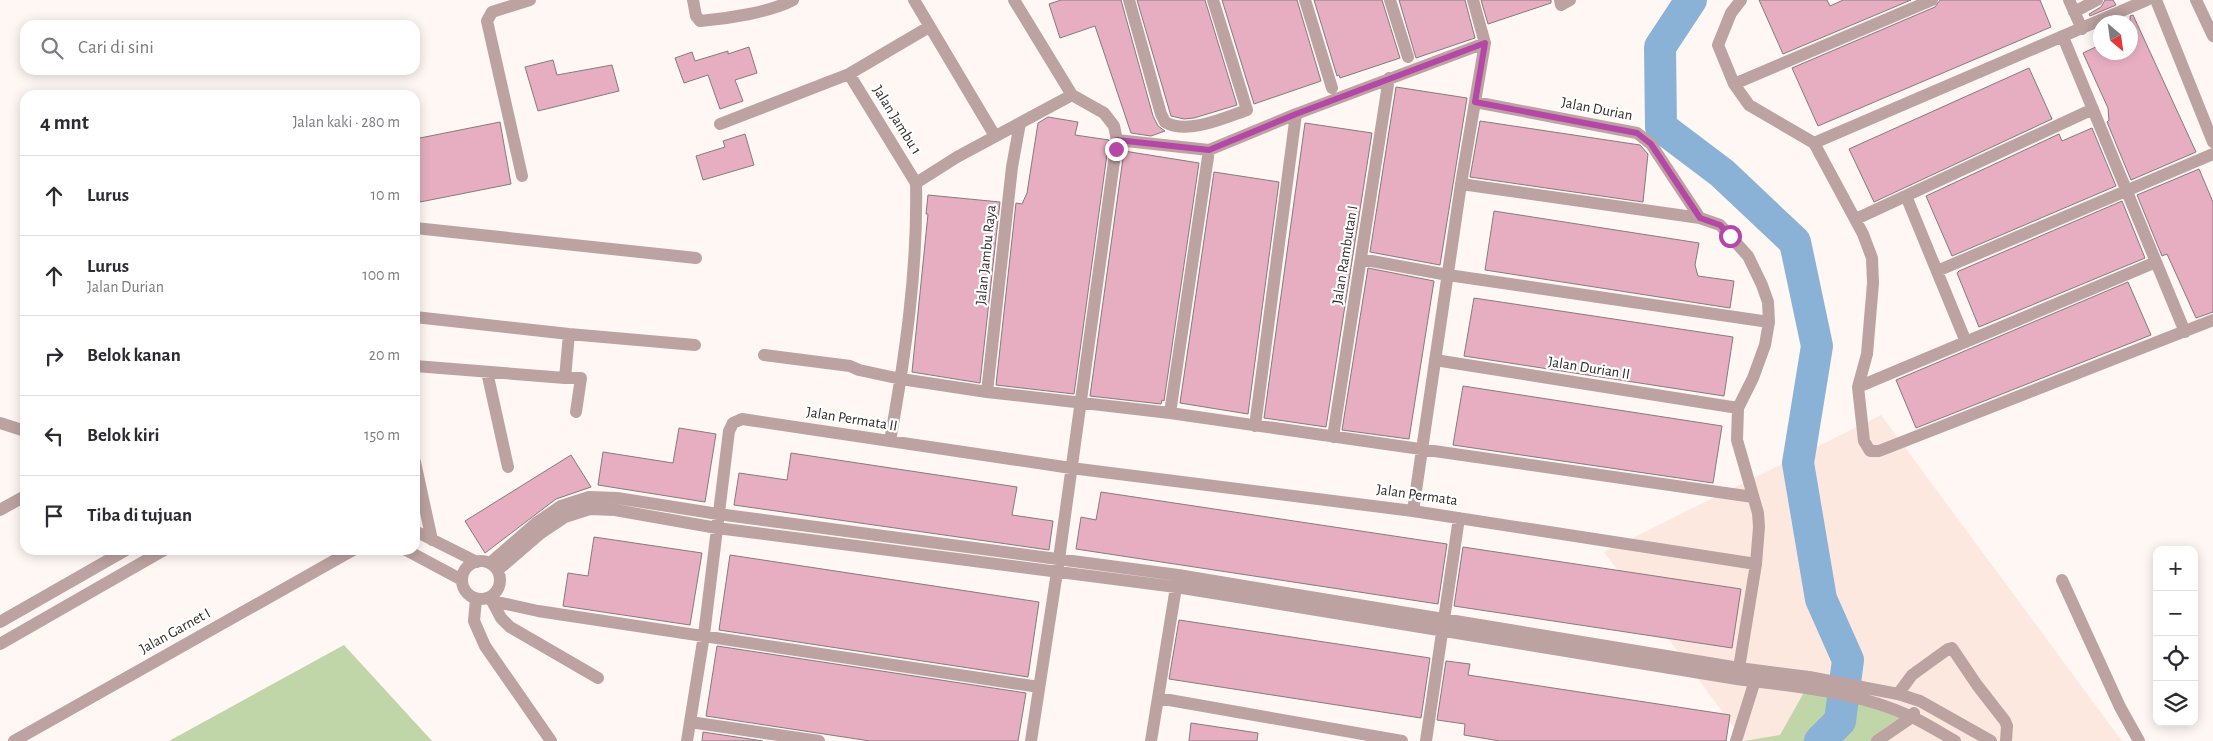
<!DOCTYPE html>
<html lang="id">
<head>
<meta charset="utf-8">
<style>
  :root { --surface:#fff; --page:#f7f7f7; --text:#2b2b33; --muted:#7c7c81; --line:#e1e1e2 }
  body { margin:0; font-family:"Alegreya Sans",sans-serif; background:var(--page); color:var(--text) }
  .controls { position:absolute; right:15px; bottom:15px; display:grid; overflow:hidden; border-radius:10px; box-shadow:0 2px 12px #0003 }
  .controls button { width:45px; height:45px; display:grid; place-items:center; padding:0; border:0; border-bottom:1px solid var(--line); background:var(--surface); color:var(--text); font:25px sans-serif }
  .compass { position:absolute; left:2093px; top:15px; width:45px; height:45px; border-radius:50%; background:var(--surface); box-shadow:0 2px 12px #0003; rotate:151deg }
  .stop { position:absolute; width:15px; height:15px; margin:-11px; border:4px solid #b547a6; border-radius:50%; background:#fff }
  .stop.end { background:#b547a6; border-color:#fff; box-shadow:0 1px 5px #0008 }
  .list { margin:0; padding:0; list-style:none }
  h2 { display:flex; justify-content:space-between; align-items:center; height:65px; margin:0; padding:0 20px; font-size:21px }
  h2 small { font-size:16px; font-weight:400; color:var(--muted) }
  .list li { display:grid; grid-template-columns:32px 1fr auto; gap:15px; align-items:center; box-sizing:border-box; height:80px; padding:0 20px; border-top:1px solid var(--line) }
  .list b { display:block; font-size:19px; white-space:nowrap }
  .list p { margin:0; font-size:16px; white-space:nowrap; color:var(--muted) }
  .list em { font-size:16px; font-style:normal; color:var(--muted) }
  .icon { flex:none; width:28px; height:28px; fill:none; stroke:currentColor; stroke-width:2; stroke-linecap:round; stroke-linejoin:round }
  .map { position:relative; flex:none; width:2213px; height:741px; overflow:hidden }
  .search { position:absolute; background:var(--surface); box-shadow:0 2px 12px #0003; left:20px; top:20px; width:400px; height:55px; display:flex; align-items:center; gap:12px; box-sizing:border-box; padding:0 18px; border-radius:15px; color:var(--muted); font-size:19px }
  .panel { position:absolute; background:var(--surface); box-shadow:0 2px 12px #0003; left:20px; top:90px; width:400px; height:465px; border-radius:15px }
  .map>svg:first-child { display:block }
  .built { fill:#fde8e0 }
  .green { fill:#c0d5a8 }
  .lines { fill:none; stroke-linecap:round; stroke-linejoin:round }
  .river { stroke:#8ab2d7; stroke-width:32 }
  .building { fill:#e6aec0; stroke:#867a7e }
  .minor { stroke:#bca2a1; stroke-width:12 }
  .route { stroke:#b547a6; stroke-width:6 }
  .labels { text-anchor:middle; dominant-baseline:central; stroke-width:4.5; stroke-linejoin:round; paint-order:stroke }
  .street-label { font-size:15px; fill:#2f2b29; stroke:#fff }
</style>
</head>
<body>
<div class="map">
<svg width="2213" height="741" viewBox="0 0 2213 741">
  <rect width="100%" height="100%" fill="#fff7f4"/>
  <!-- built -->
  <path class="built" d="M1881,415L2122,741H1744L1604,552Z"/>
  <!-- green -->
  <path class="green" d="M344,645L432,741H169Z
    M1807,687L1912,717L1877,741H1744L1780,735Z"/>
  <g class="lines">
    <!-- river -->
    <path class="river" d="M1691,0L1660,47L1661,127L1722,173L1795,242L1817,346L1798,463L1821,599L1848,660L1840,721L1820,741"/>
  </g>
  <!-- building -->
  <path class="building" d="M1061,0H1121L1153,116L1158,126L1165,131L1151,136L1131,133L1095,26L1060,38L1049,4Z
    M1137,0H1205L1237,105L1194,118L1184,119L1171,116Z
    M1222,0H1297L1321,81L1254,104Z
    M1314,0H1382L1400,58L1340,78L1339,75L1337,76Z
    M1399,0H1465L1475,38L1416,58Z
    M1481,0H1551V3L1488,24Z
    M1759,0H1827L1830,6L1843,0H1911L1783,54Z
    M1940,0H2040L2051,27L1818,126L1792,68L1935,7Z
    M2105,0H2113L2116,5L2090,16L2089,14L2101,7Z
    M2133,15L2196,152L2131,180L2107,122L2109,120L2108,108L2083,53L2100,45V52H2130V16Z
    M749,47L757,73L735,80L743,101L720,109L708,75L684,83L675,58L692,52L695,61L728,51V54Z
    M553,60L557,75L612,65L619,91L538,111L525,67Z
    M2029,68L2052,119L1874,202L1849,149Z
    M1396,87L1467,98L1440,265L1370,252Z
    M1048,117L1078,122L1075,135L1109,140L1074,394L996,385L1016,203L1022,204L1027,193L1038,123Z
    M1480,121L1640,145L1648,154L1643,202L1470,177Z
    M500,122L511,184L420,202L415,177V139Z
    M1305,123L1372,133L1326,427L1264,418Z
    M2092,128L2116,186L1952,256L1926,196L2059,134L2062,141Z
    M745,134L754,165L703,180L696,156L725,147L723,141Z
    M1124,151L1199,163L1164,401L1162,400L1161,404L1090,396Z
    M2199,169L2213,202V312L2196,318L2167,254L2162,256L2137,195Z
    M1214,172L1279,182L1248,414L1180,403Z
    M928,195L1000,202L980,383L912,372L928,214H926Z
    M2122,201L2145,258L1979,327L1957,273L1959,271Z
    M1494,211L1699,243L1695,265L1698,276L1734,281L1730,308L1485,270Z
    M1368,268L1434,281L1409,439L1342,430Z
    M2128,282L2151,335L1916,428L1896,380Z
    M1474,298L1733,337L1724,396L1464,356Z
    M1463,386L1722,426L1713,483L1453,445Z
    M679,428L716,434L705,502L598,485L603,452L673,463Z
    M791,453L1017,487L1012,515L1053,521L1049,550L734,505L739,473L787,480Z
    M571,455L591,487L556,499L485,553L465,521Z
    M1101,492L1447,544L1438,604L1076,549L1081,517L1096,520Z
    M594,537L702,553L690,625L563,606L568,573L588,576Z
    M1463,547L1741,589L1732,648L1454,606Z
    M730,555L1039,602L1028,677L719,630Z
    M1179,620L1430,658L1421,718L1169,679Z
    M717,646L1026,693L1018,741H870L706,716Z
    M1446,661L1470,664L1468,675L1730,715L1726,741H1500L1464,735L1465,724L1437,720Z
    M1191,723L1258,733L1257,741H1189Z
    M703,732L763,741H702Z"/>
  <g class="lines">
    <!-- minor -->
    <path class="minor" d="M693,0L696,16L700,21C726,19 771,12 793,0
      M914,0L995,136
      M1014,0L1072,95L1104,113L1114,126L1117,140L1209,150L1296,114L1485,43
      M1129,0L1161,114L1165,122C1187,135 1224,118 1247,110L1213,0
      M1305,0L1332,88
      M1390,0L1408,57
      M1560,0L1561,5L1570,0
      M1741,0L1731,13L1718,45L1734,84L1749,105L1814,143L1863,234L1872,258L1873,283L1867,354L1858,387L1864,441L1870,451H1879L2213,320
      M2069,0L2082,29
      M2156,0L2213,142
      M2196,0L2213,36
      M2074,12L2097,0
      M2063,37L2185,332
      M849,74L916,183
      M1734,84L1932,0
      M1475,102L1637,133L1651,144L1700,218
      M720,124L849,74L929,27
      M1814,143L2147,0
      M522,176L487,21L492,12L530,0
      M1461,184L1700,218L1720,225L1748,256L1762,285L1768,302L1769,322L1765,345L1753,378L1738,408L1737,440L1758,513L1759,527L1756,564L1738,674
      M1906,196L1966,342
      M1856,219L2093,109
      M415,228L696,258
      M1361,259L1448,275L1769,322
      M1937,271L2213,154
      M415,317L569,334L695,345
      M764,355L850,366L859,370L901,379L987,392L1170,413L1753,497
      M1435,360L1738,408
      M415,366L565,378L569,334
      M487,372L508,467
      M565,378H581L576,412
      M1858,387L2156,262
      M987,392L1012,167L1020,123
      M1170,413L1209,150
      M0,423L25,431
      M1255,426L1296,114
      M1333,437L1389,78
      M890,441C905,357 918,269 916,183L957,157L1072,95
      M415,462L432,540
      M0,510L25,496
      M1413,511L1461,184L1485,43L1473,0
      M415,531L477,562
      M406,550L462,580
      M462 580a19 19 0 1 1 38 0a19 19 0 1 1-38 0Z
      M490,563L536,523L561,506L589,497L617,498L718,514L1178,575L1739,668L1809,677L1898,694L1920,701L1991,741
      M498,570L541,533L565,517L590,509L615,510L717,528L1176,587L1737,679C1796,687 1857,691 1912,717C1927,724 1941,733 1955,741
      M2062,580L2120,707L2139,741
      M488,598L492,601L538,611L1039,687
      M476,599L474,621L485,646L551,741
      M492,601L501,618L510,627L598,678
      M0,622L126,550
      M0,644L164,550
      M1898,694L1912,675L1948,649L1952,648L1977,685L2005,721L2007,726L2006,741
      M1158,698L1402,741
      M690,722L819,741
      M14,741L353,550
      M687,741L704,635L729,431L733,423L742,419L1071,468L1413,511L1756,564
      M1031,741L1059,559L1117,140
      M1151,741L1177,581
      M1426,741L1459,518
      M1736,741L1757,674
      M1877,741L1912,717L1914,713"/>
  </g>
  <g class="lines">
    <!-- route -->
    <path class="route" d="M1116,149L1117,140L1209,150L1296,114L1485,43L1475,102L1637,133L1651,144L1700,218L1720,225L1730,236"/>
  </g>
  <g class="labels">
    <!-- street labels -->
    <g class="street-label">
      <text transform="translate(1597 109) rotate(11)">Jalan Durian</text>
      <text transform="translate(897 120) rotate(58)">Jalan Jambu 1</text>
      <text transform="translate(986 255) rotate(-84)">Jalan Jambu Raya</text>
      <text transform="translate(1345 255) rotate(-81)">Jalan Rambutan I</text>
      <text transform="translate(1589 368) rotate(9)">Jalan Durian II</text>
      <text transform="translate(852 419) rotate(9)">Jalan Permata II</text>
      <text transform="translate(1417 495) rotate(8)">Jalan Permata</text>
      <text transform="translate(175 631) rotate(-29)">Jalan Garnet I</text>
    </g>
  </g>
</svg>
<div class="controls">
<button>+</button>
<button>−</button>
<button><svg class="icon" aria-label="locate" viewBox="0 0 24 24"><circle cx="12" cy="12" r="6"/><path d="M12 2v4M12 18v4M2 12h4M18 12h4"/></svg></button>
<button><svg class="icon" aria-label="layers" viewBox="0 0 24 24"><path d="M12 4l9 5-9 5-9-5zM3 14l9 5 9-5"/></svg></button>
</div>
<svg class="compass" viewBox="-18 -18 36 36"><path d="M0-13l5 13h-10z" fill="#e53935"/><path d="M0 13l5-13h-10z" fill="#7c7c81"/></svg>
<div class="stop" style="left:1730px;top:236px"></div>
<div class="stop end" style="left:1116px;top:149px"></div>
<div class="search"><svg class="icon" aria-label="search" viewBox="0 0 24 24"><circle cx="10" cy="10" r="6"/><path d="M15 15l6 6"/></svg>Cari di sini</div>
<section class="panel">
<h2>4 mnt<small>Jalan kaki · 280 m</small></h2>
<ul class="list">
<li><svg class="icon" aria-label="ahead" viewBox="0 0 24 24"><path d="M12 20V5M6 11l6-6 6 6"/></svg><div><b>Lurus</b></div><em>10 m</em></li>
<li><svg class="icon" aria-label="ahead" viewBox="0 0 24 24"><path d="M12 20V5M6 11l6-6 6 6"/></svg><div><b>Lurus</b><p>Jalan Durian</p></div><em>100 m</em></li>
<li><svg class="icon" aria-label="right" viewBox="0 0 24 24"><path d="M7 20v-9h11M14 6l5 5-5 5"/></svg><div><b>Belok kanan</b></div><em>20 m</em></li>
<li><svg class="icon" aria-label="left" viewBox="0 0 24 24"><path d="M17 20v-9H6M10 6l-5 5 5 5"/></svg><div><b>Belok kiri</b></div><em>150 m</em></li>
<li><svg class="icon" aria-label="arrive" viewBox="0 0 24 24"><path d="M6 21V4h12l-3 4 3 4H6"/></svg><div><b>Tiba di tujuan</b></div></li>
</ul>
</section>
</div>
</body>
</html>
